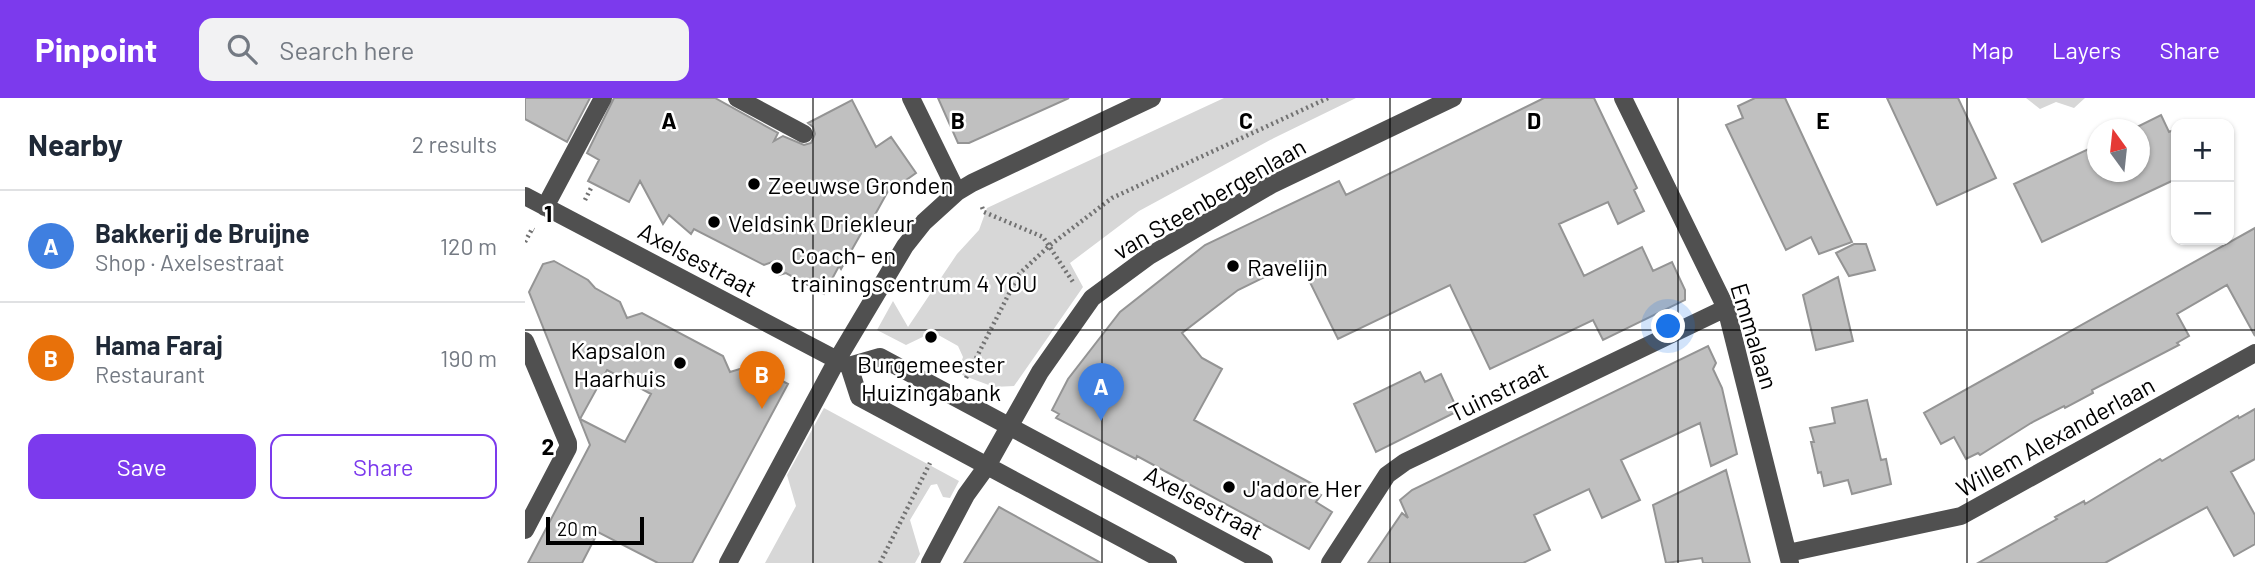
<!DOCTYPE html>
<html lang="en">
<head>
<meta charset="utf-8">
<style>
  :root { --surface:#fff; --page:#f2f2f3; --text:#1f2937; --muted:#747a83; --line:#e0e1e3; --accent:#7c3aed }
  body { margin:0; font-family:Barlow,sans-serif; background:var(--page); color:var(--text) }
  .controls { position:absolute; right:21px; top:21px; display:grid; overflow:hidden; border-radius:14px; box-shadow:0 2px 5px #0004 }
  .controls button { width:63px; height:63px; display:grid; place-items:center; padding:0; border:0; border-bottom:2px solid var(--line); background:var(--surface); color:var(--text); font:35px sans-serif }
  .compass { position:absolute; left:1562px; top:21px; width:63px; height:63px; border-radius:50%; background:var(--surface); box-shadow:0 2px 5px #0004; rotate:345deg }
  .scale { position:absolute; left:21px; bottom:18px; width:98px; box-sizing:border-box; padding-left:7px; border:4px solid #000; border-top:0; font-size:19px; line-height:24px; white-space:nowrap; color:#000; -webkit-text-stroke:5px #fff; paint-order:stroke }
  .you { position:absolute; left:1144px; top:229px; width:24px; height:24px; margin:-18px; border:5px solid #fff; border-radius:50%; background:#1a73e8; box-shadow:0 0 0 10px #1a73e833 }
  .badge { display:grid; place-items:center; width:46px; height:46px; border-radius:50%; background:var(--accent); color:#fff; font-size:23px; font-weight:700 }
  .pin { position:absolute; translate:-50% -58px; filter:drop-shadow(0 2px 4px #0008) }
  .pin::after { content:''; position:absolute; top:37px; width:24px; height:21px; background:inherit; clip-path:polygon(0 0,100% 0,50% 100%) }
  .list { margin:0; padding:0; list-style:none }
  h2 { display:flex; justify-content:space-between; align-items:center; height:91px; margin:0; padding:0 28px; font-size:30px }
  h2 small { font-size:23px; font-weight:400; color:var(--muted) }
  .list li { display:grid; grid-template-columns:46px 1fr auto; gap:21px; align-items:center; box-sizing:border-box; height:112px; padding:0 28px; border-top:2px solid var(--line) }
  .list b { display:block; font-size:26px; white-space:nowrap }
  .list p { margin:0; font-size:23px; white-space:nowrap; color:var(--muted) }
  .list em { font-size:23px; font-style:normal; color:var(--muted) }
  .actions { display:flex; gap:14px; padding:21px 28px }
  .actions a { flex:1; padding:16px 0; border:2px solid var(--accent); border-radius:14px; text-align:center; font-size:24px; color:var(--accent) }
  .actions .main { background:var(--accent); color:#fff }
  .icon { flex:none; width:38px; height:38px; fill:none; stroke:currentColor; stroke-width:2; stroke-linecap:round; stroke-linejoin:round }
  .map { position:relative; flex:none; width:1730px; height:465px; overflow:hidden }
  header { display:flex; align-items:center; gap:42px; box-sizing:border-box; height:98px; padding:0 35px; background:var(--accent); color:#fff }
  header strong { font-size:33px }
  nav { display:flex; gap:38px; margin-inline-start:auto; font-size:24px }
  .search { width:490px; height:63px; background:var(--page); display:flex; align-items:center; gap:18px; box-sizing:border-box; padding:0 24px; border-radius:14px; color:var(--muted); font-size:26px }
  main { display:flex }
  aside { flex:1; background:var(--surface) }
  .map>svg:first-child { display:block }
  .green { fill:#d7d7d7 }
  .building { fill:#c0c0c0; stroke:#949494; stroke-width:2; fill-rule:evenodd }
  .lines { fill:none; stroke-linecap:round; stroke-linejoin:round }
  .path { stroke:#727272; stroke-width:4.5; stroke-dasharray:2 3.5; stroke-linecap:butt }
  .minor { stroke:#505050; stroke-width:18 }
  .grid { fill:none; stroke:#000; stroke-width:2; stroke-opacity:0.55 }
  .poi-dot { fill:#000; stroke:#fff; stroke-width:2.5 }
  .labels { text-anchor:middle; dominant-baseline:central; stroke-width:5; stroke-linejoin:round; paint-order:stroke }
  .poi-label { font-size:24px; fill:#000; stroke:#fff; text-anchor:start }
  .street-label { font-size:24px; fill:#000; stroke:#fff }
  .grid-label { font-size:23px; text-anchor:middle; font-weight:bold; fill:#000; stroke:#fff; stroke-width:5; stroke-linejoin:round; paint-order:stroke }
</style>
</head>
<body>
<header>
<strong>Pinpoint</strong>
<div class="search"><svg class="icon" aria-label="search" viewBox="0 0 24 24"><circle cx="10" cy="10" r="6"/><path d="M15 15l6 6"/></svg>Search here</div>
<nav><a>Map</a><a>Layers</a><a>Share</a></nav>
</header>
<main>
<aside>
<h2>Nearby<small>2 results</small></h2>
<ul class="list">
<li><span class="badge" style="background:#3f7fe0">A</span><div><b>Bakkerij de Bruijne</b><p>Shop · Axelsestraat</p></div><em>120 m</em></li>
<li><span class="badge" style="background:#e8710a">B</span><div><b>Hama Faraj</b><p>Restaurant</p></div><em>190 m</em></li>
</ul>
<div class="actions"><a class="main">Save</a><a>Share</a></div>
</aside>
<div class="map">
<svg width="1730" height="465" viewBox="0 0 1730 465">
  <rect width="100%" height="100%" fill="#fff"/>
  <!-- green -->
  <path class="green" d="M699,0H831L749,40L614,113L545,165L558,189L489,288L469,289L437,277L442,269L436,265L438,259L433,248L408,234L381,247L352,232L368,203L383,229L432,156L454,132L462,110Z
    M1501,0H1560L1549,10L1531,4L1515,11Z
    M299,310L434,383L425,400L418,399L412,386L406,387L385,422L395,456L390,465H240L271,408L262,377Z"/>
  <!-- building -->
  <path class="building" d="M0,0H65L42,44L0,21Z
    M89,0H190L253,35L249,43L258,38L279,47L286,45L290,36L288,29L283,25L327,2L351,49L366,39L391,75L374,87L368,84L341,133L338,132L316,171L314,168L299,196L261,175L254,177L250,163L239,167L169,131L166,136L144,117L138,126L115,83L104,104L63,83L74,62L62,55Z
    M413,0H544L444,45H433Z
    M1019,0H1069L1112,90L1109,92L1119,113L1093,126L1083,104L1034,126L1059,178L1117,149L1128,173L1147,164L1160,192V202L1078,242L1068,222L965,271L925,187L813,241L774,162L713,192L657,235L677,260L697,271L669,322L793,389L790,394L796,397L791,404L807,414L784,451L612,358L611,361L531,320L534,316L527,312L543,281L595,214L680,147L814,83L821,97Z
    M1230,0H1260L1327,144L1294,156L1286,139L1261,152L1201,27L1218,20L1213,8Z
    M1362,0H1433L1471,80L1412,107Z
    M1636,17L1644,34L1651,31V81L1517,144L1489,86L1572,47V74H1614V32H1606Z
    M1730,130V238L1702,187L1652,216L1664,238L1652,245L1654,247L1567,292L1568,295L1540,310L1539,308L1506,325L1455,357L1453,355L1441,361L1429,339L1416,346L1399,315Z
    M1329,146H1341L1350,172L1324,178L1311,155Z
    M29,163L63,182L70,190L95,204L102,220L117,215L198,258L205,274L228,267L263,286L167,465H133L73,434L57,465H3L65,347L4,194L18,166ZM82,272L126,296L100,344L55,321Z
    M1313,179L1328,243L1291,252L1278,197Z
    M1183,248L1191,265L1188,271L1197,290L1212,356L1186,368L1175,325L1096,362L1115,402L1077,420L1064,391L1009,417L1025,452L998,465H843L877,415L883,420L875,402L887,392Z
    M895,274L900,284L916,276L933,313L851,354L829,306Z
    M1342,302L1356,362L1361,361L1366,386L1327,396L1323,382L1299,388L1296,374L1293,375L1286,344H1289L1285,330L1310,325L1307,310Z
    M1730,311V361L1706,374L1730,417V446L1709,458L1682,409L1580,465H1453L1532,421L1530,419L1559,403L1560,406L1635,361L1637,363L1713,318L1714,320Z
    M1201,372L1225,465H1178L1177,460L1141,465L1128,407Z
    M474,409L576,465H439Z"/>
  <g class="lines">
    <!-- path -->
    <path class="path" d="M60,102L66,90
      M457,109L459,114L518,139L548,184
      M0,144L7,131L9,132
      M441,280L494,176L524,148L587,100L803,0
      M355,465L405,365"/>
    <!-- minor -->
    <path class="minor" d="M212,0L279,36
      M386,0L432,94
      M1098,0L1201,210L1265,465
      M0,98L312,262L324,268L355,259L739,465
      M20,109L78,0
      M0,243L43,345V350L0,432
      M324,268L334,299L643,465
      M1263,455L1436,418L1730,255
      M203,465L312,262L380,148L399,124L432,94L447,85L627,0
      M405,465L441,397L462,368L515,274L567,200L624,158L746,87L928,0
      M805,465L862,377L880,364L1201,210"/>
  </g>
  <!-- grid -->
  <path class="grid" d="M288,0V465M577,0V465M865,0V465M1153,0V465M1442,0V465M0,232H1730"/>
  <!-- markers -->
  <g class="poi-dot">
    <circle cx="229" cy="86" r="7"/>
    <circle cx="189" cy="124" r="7"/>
    <circle cx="708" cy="168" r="7"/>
    <circle cx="252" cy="170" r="7"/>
    <circle cx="406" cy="239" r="7"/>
    <circle cx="155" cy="265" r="7"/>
    <circle cx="704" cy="389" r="7"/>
  </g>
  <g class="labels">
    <!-- poi labels -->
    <g class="poi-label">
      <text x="243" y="86">Zeeuwse Gronden</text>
      <text x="203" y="124">Veldsink Driekleur</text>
      <text x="266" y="156">Coach- en<tspan x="266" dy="28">trainingscentrum 4 YOU</tspan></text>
      <text x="722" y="168">Ravelijn</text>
      <text x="141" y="251" text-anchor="end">Kapsalon<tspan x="141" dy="28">Haarhuis</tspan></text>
      <text x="406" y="265" text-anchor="middle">Burgemeester<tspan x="406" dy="28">Huizingabank</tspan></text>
      <text x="718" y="389">J'adore Her</text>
    </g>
    <!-- street labels -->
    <g class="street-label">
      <text transform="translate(684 100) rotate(-30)">van Steenbergenlaan</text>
      <text transform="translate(173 161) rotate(28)">Axelsestraat</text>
      <text transform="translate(1230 238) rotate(73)">Emmalaan</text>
      <text transform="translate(973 293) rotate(-26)">Tuinstraat</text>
      <text transform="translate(1530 338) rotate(-29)">Willem Alexanderlaan</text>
      <text transform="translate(679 404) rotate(28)">Axelsestraat</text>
    </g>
  </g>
  <g class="grid-label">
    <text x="144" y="31">A</text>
    <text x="433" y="31">B</text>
    <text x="721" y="31">C</text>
    <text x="1009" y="31">D</text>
    <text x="1298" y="31">E</text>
    <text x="23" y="124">1</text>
    <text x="23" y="357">2</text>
  </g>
</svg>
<div class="controls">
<button>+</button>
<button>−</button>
</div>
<svg class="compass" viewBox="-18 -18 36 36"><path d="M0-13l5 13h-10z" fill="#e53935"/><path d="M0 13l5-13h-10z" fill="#747a83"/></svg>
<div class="scale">20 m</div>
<div class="you"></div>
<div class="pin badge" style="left:576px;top:323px;background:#3f7fe0">A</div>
<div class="pin badge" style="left:237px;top:311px;background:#e8710a">B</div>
</div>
</main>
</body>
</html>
